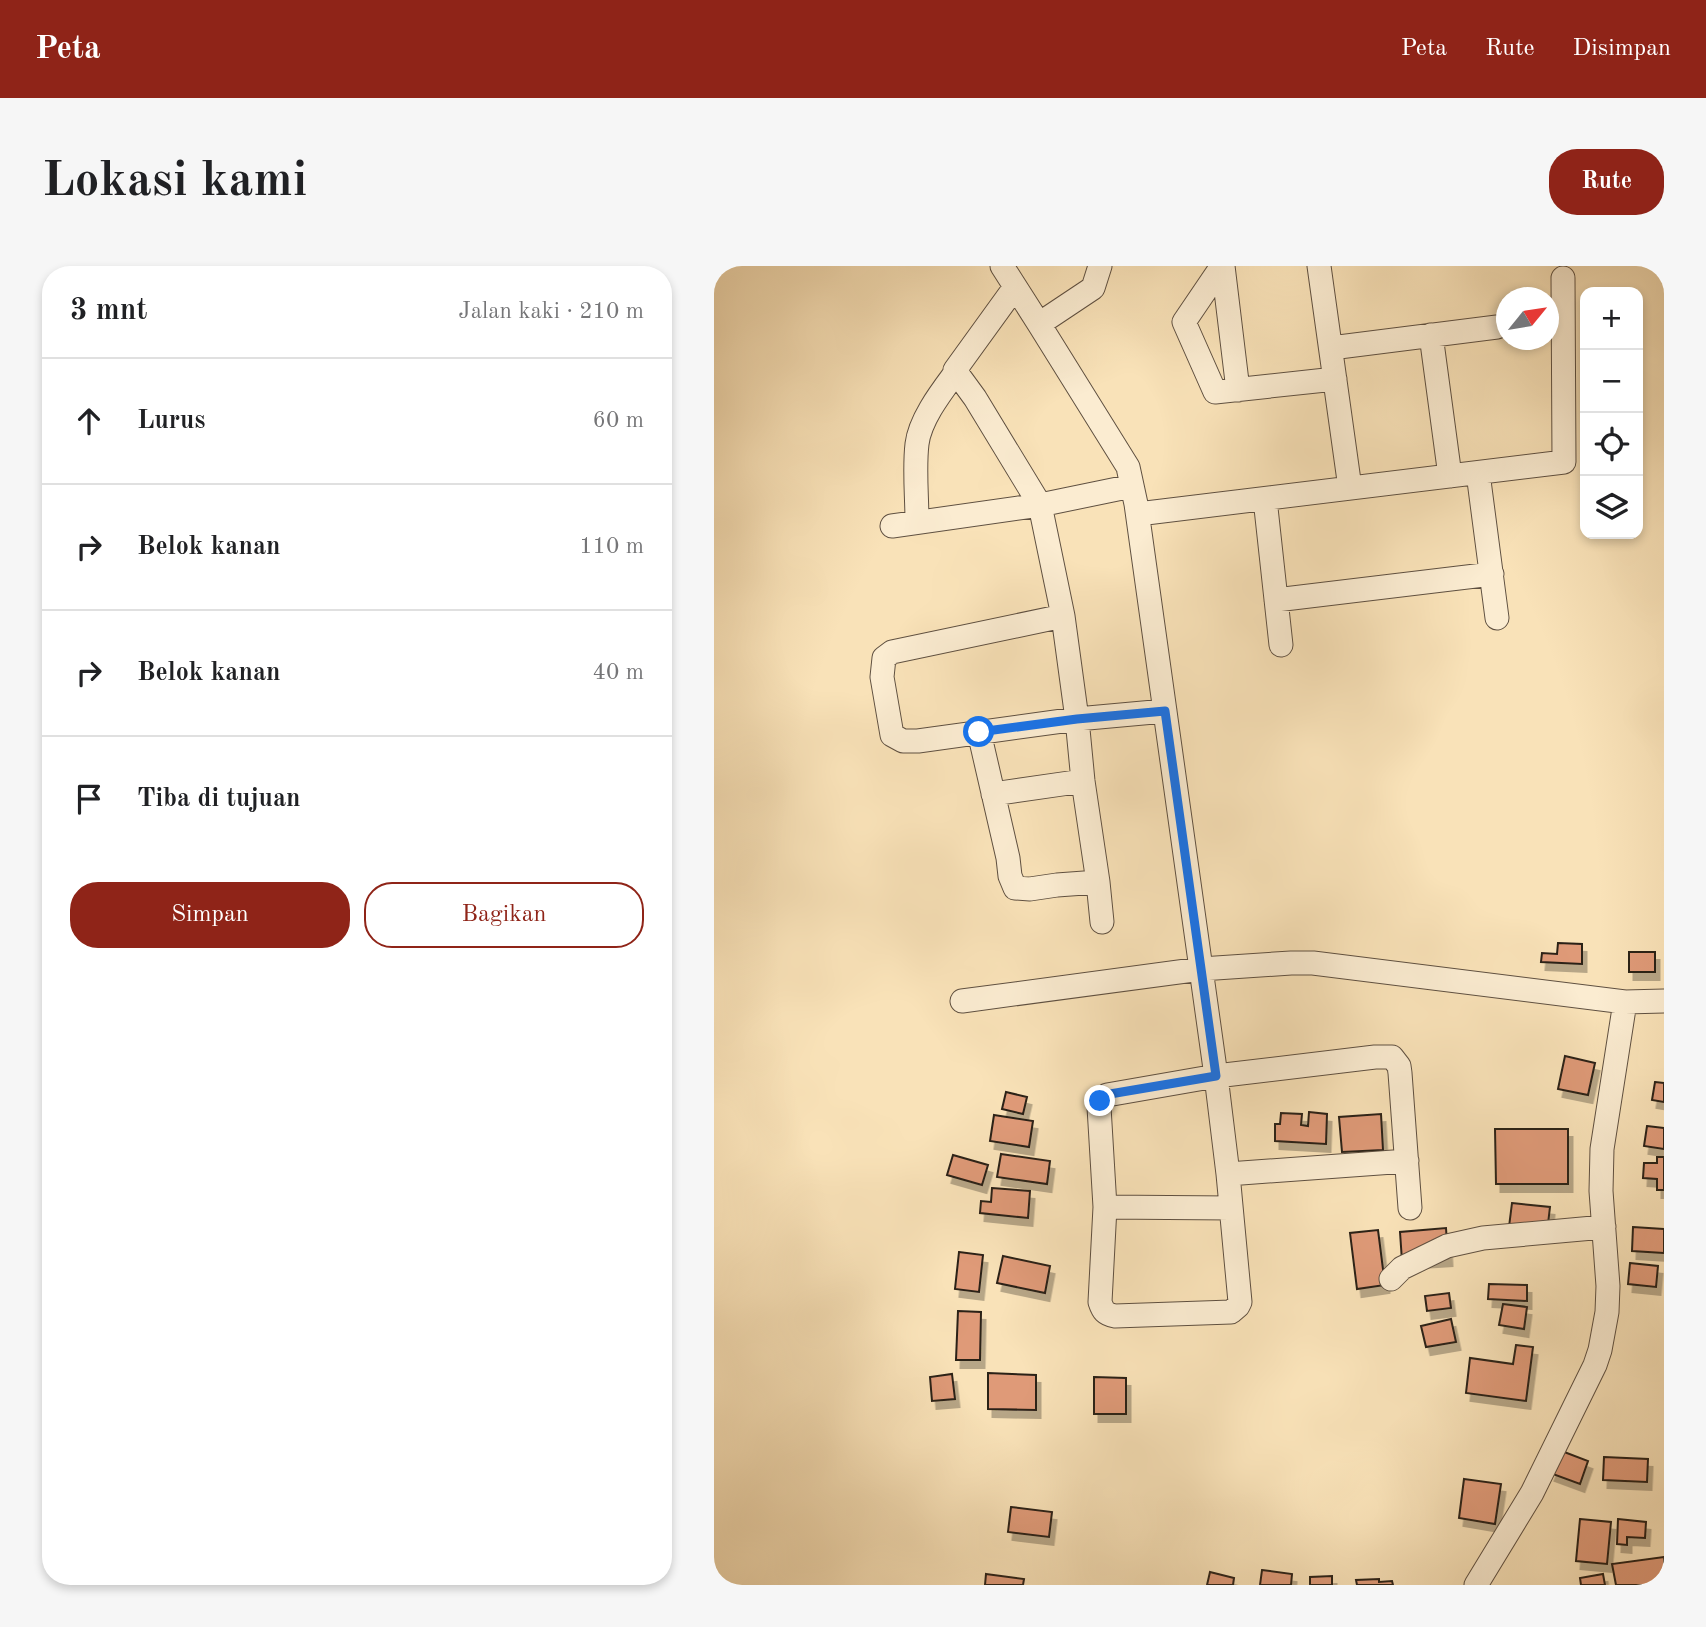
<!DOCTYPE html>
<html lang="id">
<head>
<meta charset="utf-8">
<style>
  :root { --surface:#fff; --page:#f6f6f6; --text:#202124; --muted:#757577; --line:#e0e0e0; --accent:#8f2418 }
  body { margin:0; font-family:"Old Standard TT",serif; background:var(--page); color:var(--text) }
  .controls { position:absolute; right:21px; top:21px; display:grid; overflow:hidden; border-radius:14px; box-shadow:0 4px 10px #0003 }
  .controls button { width:63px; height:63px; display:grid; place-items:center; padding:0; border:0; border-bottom:2px solid var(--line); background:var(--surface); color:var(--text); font:35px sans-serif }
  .compass { position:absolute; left:782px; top:21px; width:63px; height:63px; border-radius:50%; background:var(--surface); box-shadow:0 4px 10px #0003; rotate:60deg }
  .stop { position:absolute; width:21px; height:21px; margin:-16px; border:5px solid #1a73e8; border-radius:50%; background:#fff }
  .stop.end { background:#1a73e8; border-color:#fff; box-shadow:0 2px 7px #0008 }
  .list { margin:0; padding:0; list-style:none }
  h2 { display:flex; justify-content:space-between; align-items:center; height:91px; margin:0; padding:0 28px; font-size:30px }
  h2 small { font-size:23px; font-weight:400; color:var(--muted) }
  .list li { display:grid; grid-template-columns:46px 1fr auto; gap:21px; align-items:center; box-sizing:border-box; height:126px; padding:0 28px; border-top:2px solid var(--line) }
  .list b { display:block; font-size:26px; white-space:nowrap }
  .list em { font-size:23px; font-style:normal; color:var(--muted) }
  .actions { display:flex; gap:14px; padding:21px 28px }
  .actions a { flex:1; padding:16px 0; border:2px solid var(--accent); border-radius:28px; text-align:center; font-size:24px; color:var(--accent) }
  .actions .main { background:var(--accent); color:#fff }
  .icon { flex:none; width:38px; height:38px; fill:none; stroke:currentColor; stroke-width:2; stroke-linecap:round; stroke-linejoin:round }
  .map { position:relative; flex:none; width:950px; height:1319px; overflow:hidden; border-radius:28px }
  header { display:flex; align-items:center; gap:42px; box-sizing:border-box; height:98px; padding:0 35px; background:var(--accent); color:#fff }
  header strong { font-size:33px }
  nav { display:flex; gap:38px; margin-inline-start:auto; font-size:24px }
  .intro { display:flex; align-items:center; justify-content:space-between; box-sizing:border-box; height:168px; padding:0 42px }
  h1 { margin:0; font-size:49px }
  .button { padding:18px 32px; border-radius:28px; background:var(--accent); color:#fff; font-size:24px; font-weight:700 }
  main { display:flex; gap:42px; padding:0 42px }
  aside { flex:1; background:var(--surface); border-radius:28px; box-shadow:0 4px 10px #0003 }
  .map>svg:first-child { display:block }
  .building { fill:#df9a78; stroke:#2c2019; stroke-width:2; filter:url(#shadow) }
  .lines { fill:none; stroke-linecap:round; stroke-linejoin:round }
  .minor-casing { stroke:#5f5041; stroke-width:25 }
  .minor { stroke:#fbecd1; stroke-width:23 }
  .route { stroke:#1a73e8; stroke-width:9 }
</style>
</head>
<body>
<header>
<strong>Peta</strong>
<nav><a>Peta</a><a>Rute</a><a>Disimpan</a></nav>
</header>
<div class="intro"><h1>Lokasi kami</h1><a class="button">Rute</a></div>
<main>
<aside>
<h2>3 mnt<small>Jalan kaki · 210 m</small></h2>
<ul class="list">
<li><svg class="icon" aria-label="ahead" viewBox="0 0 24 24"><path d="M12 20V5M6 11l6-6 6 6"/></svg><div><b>Lurus</b></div><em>60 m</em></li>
<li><svg class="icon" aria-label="right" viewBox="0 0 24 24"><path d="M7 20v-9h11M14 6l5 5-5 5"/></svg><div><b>Belok kanan</b></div><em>110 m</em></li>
<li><svg class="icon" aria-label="right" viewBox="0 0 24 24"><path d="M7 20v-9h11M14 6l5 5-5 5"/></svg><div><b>Belok kanan</b></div><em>40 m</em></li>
<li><svg class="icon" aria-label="arrive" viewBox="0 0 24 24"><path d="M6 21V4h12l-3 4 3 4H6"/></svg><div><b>Tiba di tujuan</b></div></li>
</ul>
<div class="actions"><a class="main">Simpan</a><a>Bagikan</a></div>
</aside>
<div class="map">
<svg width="950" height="1319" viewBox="0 0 950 1319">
  <defs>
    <filter id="shadow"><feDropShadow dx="4.5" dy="8" stdDeviation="0" flood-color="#0004"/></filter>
  </defs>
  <rect width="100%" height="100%" fill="#f9e2b8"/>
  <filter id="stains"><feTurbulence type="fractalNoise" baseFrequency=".00286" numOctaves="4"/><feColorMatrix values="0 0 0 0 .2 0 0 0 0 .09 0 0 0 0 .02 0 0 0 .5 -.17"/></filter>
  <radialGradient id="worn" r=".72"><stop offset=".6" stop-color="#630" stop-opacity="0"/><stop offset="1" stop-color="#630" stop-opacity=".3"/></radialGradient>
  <!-- building -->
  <path class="building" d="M844,677L868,678V698L827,696L828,687L843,688Z
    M915,686H941V706H915Z
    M851,790L881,797L874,829L844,823Z
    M941,816L950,817V836L938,834Z
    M292,826L313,831L309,848L288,843Z
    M595,846L613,848L612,878L561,875V858H566L567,847L588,848L587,859L594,860Z
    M667,848L669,884L628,886L625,851Z
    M280,849L319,855L315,881L276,875Z
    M933,860L950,862V883L930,880Z
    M781,863H854V918H782Z
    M287,888L336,895L333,918L283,911Z
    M239,889L274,899L268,919L233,909Z
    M943,891H950V924H943V913L929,912L930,897H943Z
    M278,922L316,925L314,952L266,947L267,935L277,936Z
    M798,937L836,941L833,966L795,961Z
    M919,961L950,963V987L918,985Z
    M732,962L734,992L688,995L686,966Z
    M664,964L671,1019L643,1023L636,967Z
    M245,986L269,989L265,1026L241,1023Z
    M289,990L336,1000L331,1027L283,1017Z
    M916,997L944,1000L942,1021L914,1018Z
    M775,1018L813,1019V1035L774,1033Z
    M735,1027L737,1042L713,1045L711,1030Z
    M789,1038L813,1041L810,1063L785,1059Z
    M244,1045L267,1046L266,1094H242Z
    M737,1053L742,1076L712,1081L707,1060Z
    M802,1079L819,1081L812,1135L752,1127L756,1092L799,1098Z
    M274,1107L322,1109V1144L274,1143Z
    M238,1108L241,1133L218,1135L216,1111Z
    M380,1111L412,1112V1148H380Z
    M845,1184L874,1195L866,1218L836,1207Z
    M890,1191L934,1193L933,1216L889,1214Z
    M750,1213L787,1218L781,1258L745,1252Z
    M297,1241L338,1246L335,1271L294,1266Z
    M866,1253L897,1256L893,1298L862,1295Z
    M904,1253L932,1256L931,1272L913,1271V1279L903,1278Z
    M950,1291V1319H902L898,1298Z
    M548,1304L578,1308L577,1319H546Z
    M496,1306L520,1312L519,1319H493Z
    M272,1308L310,1313L309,1319H271Z
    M889,1308L891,1319H867L866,1312Z
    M618,1310V1319H596V1311Z
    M665,1313V1316L678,1315L679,1319H643L642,1314Z"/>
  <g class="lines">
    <!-- minor casing -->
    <g class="minor-casing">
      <path id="minor" d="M288,0L325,58L414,201L422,238L502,810L514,908
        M508,0L470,56L501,126L621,113
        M509,0L524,124
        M605,0L636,222
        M325,58L379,22L386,0
        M717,69L736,210
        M617,82L783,61
        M242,106L261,132L326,239L349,350L363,453L369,515L384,616L343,619L316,623L301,622L296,610L294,592L265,466
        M764,207L783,352
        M551,233L567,379
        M424,248L850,196L849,12
        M203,256C203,230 200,203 203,178C206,153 228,125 242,106L241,104L301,21
        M178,260L326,239L418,220
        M562,334L778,308
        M349,350L178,386L170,392L168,411L178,469L189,475H204L363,453L451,445
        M279,528L369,515
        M384,616L388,656
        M248,735L487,703L577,697H599L911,736
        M693,895L514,908L526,1036L524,1040L517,1046L401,1050C391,1048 389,1045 386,1036L391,941L385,841L386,835L393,829L502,810L661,791H678L685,800L686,807L696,942
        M391,941L517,942
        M677,1013L688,1002L733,980L769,972L890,961
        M762,1319L818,1227L881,1099L886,1084L893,1046L894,1020L887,925L888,883L911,736L950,735"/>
    </g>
    <!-- minor -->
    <use href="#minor" class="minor"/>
  </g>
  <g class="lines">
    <!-- route -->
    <path class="route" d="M265,466L363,453L451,445L502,810L396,828L386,835"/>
  </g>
  <rect width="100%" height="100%" filter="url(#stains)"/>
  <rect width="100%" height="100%" fill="url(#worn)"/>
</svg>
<div class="controls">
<button>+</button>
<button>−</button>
<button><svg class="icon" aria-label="locate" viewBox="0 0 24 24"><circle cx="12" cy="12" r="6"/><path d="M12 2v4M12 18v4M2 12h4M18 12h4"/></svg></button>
<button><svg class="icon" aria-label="layers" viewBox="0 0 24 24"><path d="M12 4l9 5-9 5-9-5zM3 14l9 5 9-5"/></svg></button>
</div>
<svg class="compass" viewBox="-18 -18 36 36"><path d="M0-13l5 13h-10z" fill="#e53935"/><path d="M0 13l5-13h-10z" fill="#757577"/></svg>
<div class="stop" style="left:265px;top:466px"></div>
<div class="stop end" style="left:386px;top:835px"></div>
</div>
</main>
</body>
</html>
